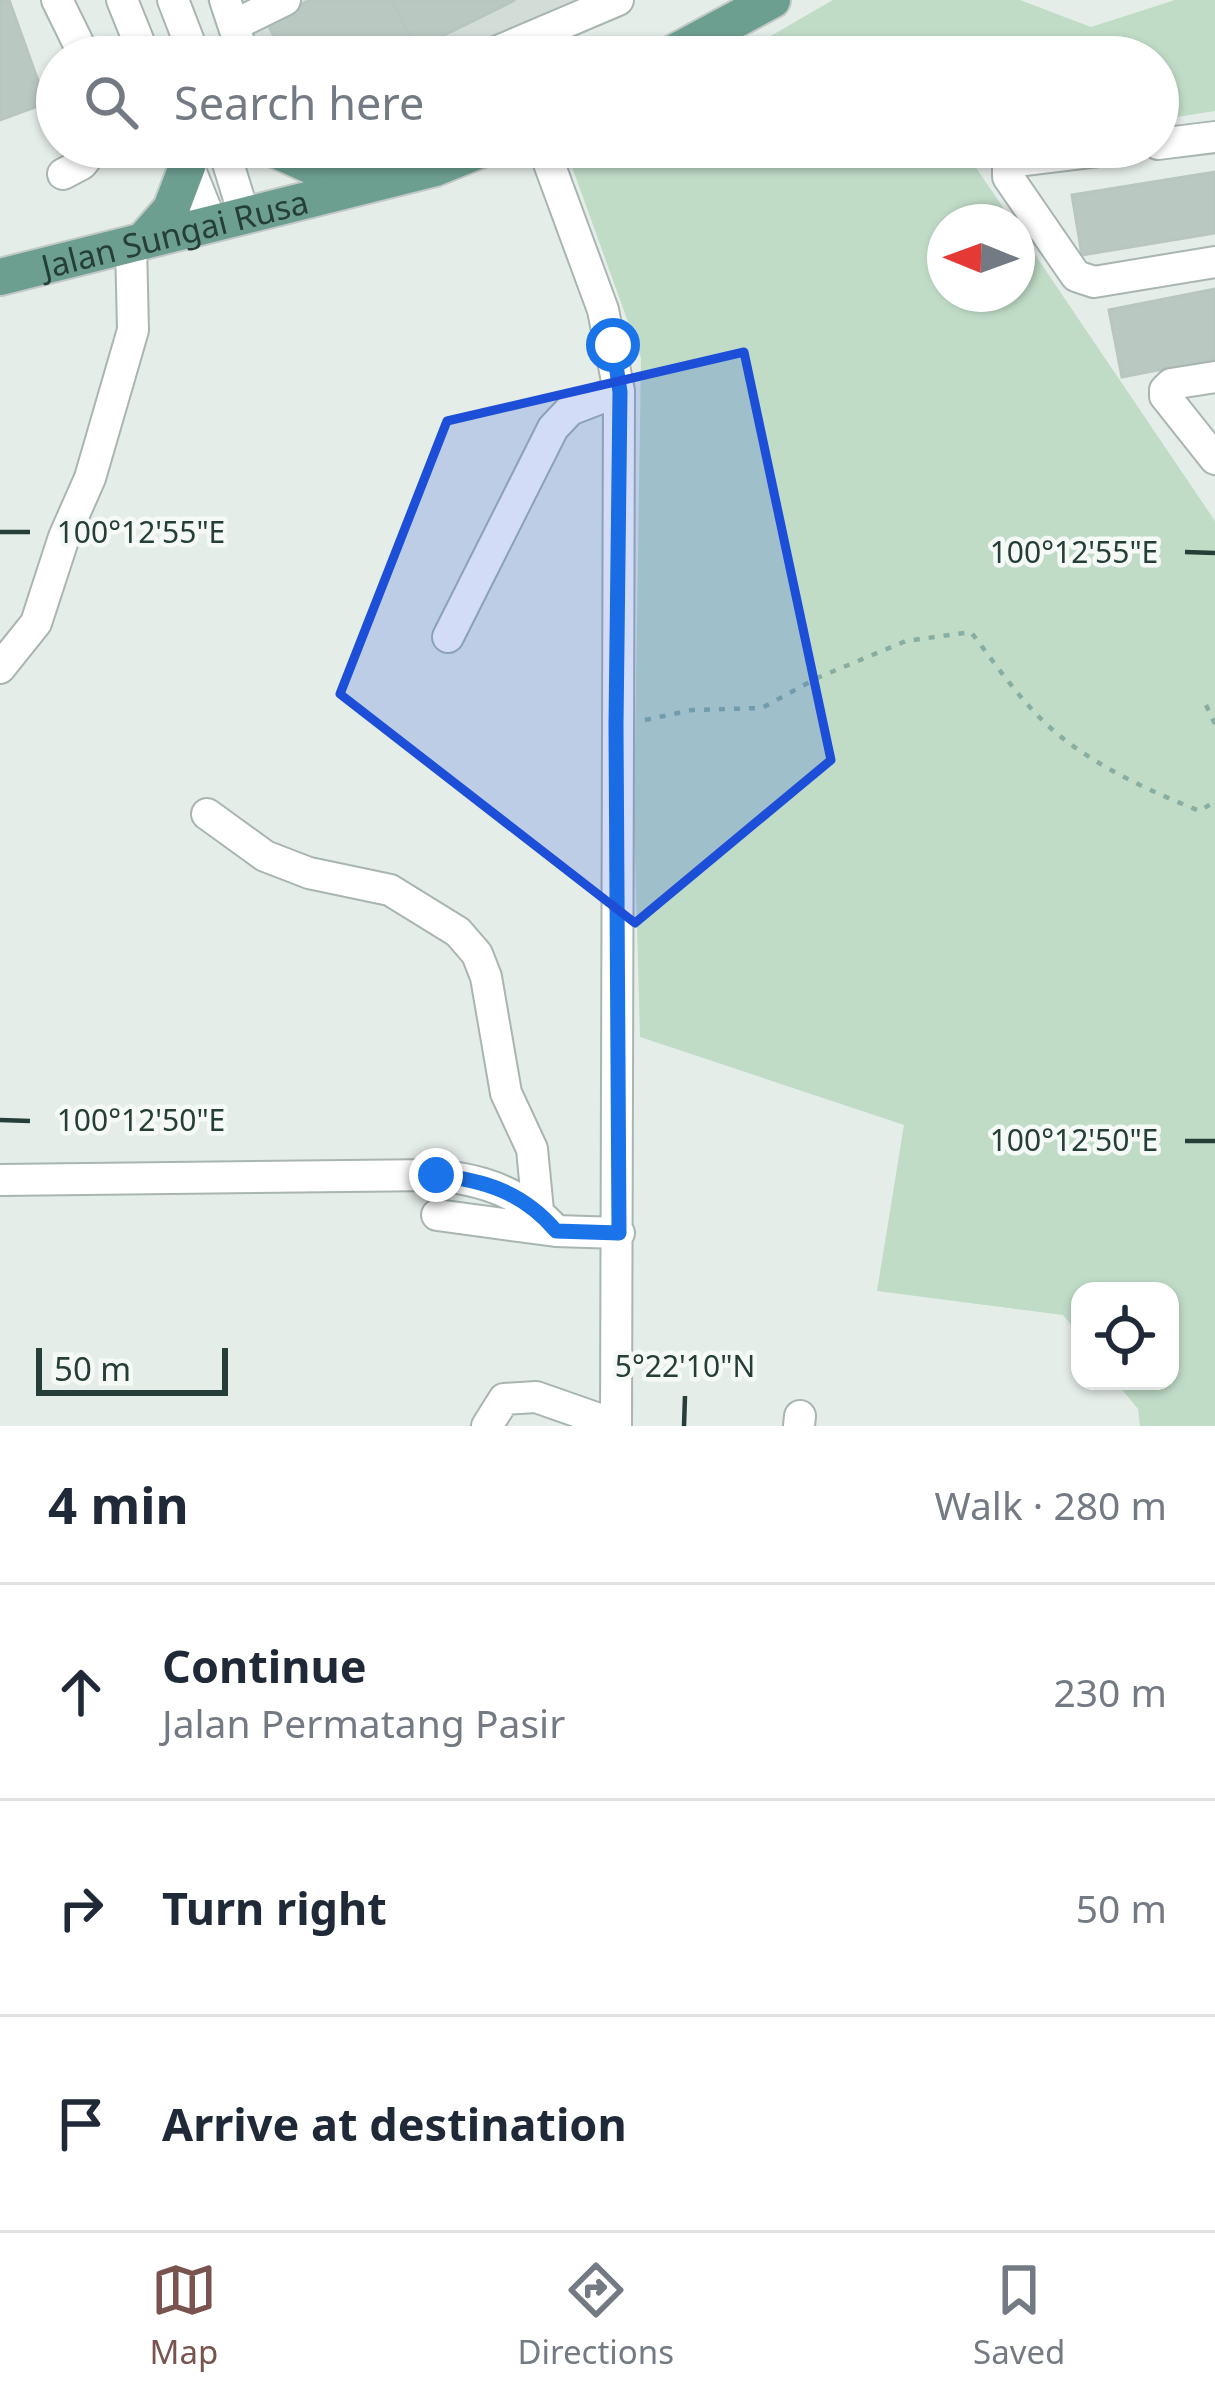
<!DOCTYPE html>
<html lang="en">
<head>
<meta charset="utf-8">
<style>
  :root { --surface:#fff; --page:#f6f6f7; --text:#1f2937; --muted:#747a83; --line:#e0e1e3; --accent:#79534e }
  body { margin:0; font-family:"Noto Sans",sans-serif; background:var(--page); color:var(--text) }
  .controls { position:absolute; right:36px; bottom:36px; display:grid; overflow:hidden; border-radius:24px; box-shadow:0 3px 9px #0004 }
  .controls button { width:108px; height:108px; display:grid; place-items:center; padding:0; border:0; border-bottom:3px solid var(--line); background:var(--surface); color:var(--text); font:60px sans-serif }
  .compass { position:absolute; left:927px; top:204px; width:108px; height:108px; border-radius:50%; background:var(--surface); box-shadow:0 3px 9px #0004; rotate:271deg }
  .scale { position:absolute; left:36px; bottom:30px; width:192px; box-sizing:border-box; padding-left:12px; border:6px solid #253e37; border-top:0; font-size:33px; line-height:42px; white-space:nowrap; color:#253e37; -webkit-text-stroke:9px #f5faf7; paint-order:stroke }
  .stop { position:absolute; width:36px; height:36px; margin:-27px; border:9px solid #1a73e8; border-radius:50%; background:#fff }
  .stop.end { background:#1a73e8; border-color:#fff; box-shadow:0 3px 12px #0008 }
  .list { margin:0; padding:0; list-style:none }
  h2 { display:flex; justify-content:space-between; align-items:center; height:156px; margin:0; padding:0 48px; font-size:51px }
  h2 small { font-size:39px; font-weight:400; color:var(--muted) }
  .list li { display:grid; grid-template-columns:78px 1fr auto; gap:36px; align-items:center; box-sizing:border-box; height:216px; padding:0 48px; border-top:3px solid var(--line) }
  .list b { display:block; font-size:45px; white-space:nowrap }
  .list p { margin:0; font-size:39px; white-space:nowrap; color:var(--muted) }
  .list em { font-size:39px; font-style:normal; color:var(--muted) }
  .icon { flex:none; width:66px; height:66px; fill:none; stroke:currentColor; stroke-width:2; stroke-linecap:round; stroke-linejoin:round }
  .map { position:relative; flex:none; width:1215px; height:1426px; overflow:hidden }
  .search { position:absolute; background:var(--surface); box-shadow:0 3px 9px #0004; left:36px; right:36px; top:36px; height:132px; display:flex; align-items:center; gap:30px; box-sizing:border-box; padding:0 42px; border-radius:66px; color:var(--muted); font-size:45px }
  .sheet { height:804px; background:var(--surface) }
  nav { display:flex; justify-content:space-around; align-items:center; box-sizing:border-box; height:168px; border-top:3px solid var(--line); background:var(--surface); font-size:33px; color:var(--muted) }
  nav a { display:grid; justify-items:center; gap:6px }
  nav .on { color:var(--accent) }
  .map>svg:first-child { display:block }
  .built { fill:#d3ddd8 }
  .green { fill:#c0dcc7 }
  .building { fill:#bac8c2; stroke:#b8c6c0; stroke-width:3 }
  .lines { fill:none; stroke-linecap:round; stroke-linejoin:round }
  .minor-casing { stroke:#a8b5b0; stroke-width:34 }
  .major-casing { stroke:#c2c9c7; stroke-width:40 }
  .path { stroke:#88aea2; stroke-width:4.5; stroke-dasharray:6 9; stroke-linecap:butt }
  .minor { stroke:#fff; stroke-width:30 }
  .major { stroke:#6d9f91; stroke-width:36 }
  .route { stroke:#1a73e8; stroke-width:15 }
  .marked { fill:#1d4ed8; fill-opacity:0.2; stroke:#1d4ed8; stroke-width:9; stroke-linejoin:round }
  .ticks { fill:none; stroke:#253e37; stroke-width:4.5 }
  .labels { text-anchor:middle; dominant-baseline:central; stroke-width:9; stroke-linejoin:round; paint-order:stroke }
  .street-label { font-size:33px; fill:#253e37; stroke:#f5faf7 }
  .ticks-label { font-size:30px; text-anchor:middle; fill:#253e37; stroke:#f5faf7; stroke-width:9; stroke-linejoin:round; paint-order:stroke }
</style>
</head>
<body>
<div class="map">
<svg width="1215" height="1426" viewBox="0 0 1215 1426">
  <rect width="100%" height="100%" fill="#e5ede9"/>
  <!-- built -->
  <path class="built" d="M207,0H628L511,57H229Z"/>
  <!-- green -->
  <path class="green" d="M833,0H1020L1091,27L1175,0H1215V111L1158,120V57H734Z
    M578,147H994L966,153L1013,222H945V294H1017V228L1215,521V1426H1140L1138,1409L1115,1381H1170V1291H1080V1336L1063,1315L877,1291L904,1125L640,1037L634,817L641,358L567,153Z"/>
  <!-- building -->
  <path class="building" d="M0,0H9L46,103L0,120Z
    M310,0H392L419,57H284L267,22Z
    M392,0H515L416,49Z
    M1215,172V233L1082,255L1072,195Z
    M1215,289V359L1122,377L1109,310Z"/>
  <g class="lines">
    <!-- minor casing -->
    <g class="minor-casing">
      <path id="minor" d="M57,0L85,57
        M122,0L145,57
        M173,0L195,57
        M225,0L244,57
        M234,25L285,0
        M484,57L618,0
        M1158,144L1215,137
        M181,147L212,224
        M223,147L244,215
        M543,147L603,310L619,391L616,1426
        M1131,147L1016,161L1008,164V177L1076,276L1094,282L1215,262
        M63,174L82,164L95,147
        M1215,377L1171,384L1165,390V396L1215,459
        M448,637L553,428L570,410L619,391
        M0,668L36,623L64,537L90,478L133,330L131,244
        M207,814L265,856L309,873L390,890L458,932L477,954L486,977L506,1093L532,1149L538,1211
        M0,1180L436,1175C485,1180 523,1193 556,1231
        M437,1215L556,1231L619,1233
        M487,1426L504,1399L536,1397L616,1425
        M799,1426L800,1416"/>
    </g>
    <!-- major casing -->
    <g class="major-casing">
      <g id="major">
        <path d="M666,57L772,0"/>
        <path d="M270,147L358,187"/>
        <path d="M143,241L171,209L188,164"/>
        <path id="s1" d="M0,277L435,168L487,147"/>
      </g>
    </g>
    <!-- path -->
    <path class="path" d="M1206,705L1215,724
      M645,720L692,710L762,708L817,678L906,641L971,632C1000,670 1027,711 1065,740C1104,770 1154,793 1200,811L1215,801"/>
    <!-- minor -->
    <use href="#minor" class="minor"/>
    <!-- major -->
    <use href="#major" class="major"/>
  </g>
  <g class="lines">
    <!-- route -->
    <path class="route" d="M436,1175C485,1180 524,1193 556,1231L619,1233L616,725L620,392L613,345"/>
  </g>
  <!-- marked area -->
  <path class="marked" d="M744,352L831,760L635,923L340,694L447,421Z"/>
  <!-- ticks -->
  <path class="ticks" d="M0,532H30M1185,552L1215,553M0,1120L30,1121M1185,1141H1215M684,1426L685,1396"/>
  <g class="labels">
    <!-- street labels -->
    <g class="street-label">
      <text stroke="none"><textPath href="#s1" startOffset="180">Jalan Sungai Rusa</textPath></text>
    </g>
  </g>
  <g class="ticks-label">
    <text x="141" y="543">100°12'55"E</text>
    <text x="1074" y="563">100°12'55"E</text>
    <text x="141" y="1131">100°12'50"E</text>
    <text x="1074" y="1151">100°12'50"E</text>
    <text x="685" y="1377">5°22'10"N</text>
  </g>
</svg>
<div class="controls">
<button><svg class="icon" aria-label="locate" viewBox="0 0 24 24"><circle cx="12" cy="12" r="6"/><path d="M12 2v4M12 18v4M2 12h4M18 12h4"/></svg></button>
</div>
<svg class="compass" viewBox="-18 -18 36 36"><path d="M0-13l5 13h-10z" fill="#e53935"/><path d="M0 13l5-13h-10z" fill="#747a83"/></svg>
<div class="scale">50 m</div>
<div class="stop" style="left:613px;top:345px"></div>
<div class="stop end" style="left:436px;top:1175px"></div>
<div class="search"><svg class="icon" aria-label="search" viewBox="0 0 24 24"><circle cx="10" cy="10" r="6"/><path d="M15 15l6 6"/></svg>Search here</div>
</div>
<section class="sheet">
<h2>4 min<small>Walk · 280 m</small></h2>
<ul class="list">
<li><svg class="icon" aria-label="ahead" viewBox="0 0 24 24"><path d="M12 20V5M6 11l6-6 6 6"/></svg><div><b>Continue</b><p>Jalan Permatang Pasir</p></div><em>230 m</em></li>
<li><svg class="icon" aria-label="right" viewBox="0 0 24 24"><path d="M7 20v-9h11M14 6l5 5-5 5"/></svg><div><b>Turn right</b></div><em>50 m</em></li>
<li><svg class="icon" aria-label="arrive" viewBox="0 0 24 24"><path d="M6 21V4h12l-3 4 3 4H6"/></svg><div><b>Arrive at destination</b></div></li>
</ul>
</section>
<nav>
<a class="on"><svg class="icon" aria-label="map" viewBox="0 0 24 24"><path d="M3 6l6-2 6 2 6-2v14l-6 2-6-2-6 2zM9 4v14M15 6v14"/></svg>Map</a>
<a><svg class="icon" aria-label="directions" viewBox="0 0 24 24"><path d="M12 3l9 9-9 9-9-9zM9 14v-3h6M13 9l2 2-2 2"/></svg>Directions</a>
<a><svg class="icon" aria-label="saved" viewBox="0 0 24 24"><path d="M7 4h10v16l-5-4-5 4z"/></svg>Saved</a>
</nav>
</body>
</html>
